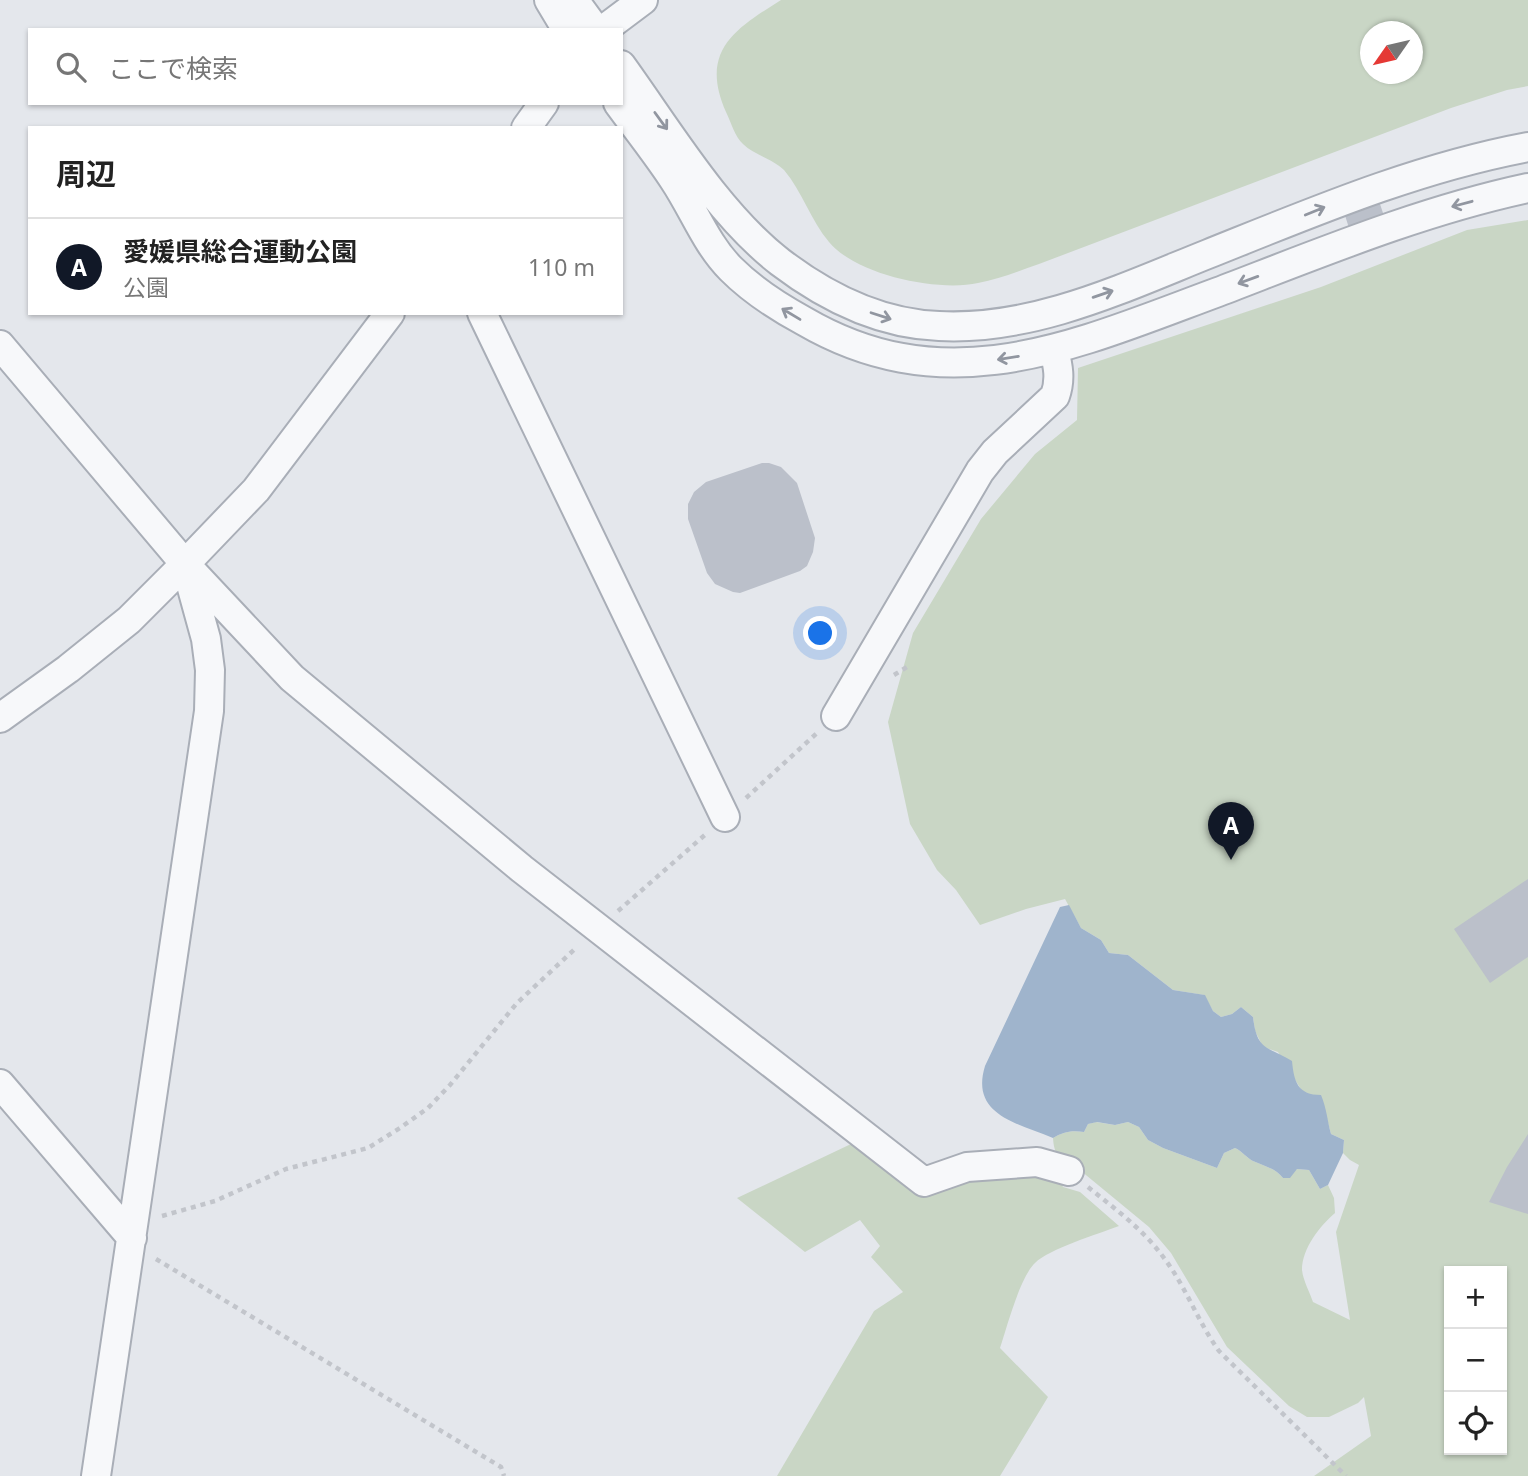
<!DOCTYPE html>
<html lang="ja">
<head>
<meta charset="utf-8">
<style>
  :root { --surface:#fff; --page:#f6f6f6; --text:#222; --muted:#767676; --line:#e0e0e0; --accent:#111827 }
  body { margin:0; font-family:"Noto Sans","Noto Sans JP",sans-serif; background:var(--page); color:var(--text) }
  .controls { position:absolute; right:21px; bottom:21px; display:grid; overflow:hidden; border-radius:0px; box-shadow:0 2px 5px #0004 }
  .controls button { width:63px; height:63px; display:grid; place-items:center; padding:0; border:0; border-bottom:2px solid var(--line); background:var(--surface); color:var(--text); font:35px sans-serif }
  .compass { position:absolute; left:1360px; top:21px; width:63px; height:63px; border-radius:50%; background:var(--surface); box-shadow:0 2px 5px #0004; rotate:236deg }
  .you { position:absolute; left:821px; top:634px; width:24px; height:24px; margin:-18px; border:5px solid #fff; border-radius:50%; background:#1a73e8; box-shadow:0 0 0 10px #1a73e833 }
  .badge { display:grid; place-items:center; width:46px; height:46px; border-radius:50%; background:var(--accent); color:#fff; font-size:23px; font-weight:700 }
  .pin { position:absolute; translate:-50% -58px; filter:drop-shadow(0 2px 4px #0008) }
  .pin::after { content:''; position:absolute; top:37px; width:24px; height:21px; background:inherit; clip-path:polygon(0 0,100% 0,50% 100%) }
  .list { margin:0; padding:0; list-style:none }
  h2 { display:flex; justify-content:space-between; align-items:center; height:91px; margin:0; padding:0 28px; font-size:30px }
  h2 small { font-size:23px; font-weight:400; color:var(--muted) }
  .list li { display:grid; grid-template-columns:46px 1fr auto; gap:21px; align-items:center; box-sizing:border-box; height:98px; padding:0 28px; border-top:2px solid var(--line) }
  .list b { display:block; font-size:26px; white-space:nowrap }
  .list p { margin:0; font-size:23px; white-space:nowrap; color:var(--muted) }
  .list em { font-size:23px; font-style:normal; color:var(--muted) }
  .icon { flex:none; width:38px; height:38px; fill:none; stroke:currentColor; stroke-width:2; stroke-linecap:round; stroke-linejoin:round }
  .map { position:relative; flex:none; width:1528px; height:1476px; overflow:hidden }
  .search { position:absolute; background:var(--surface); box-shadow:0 2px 5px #0004; left:28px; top:28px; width:595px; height:77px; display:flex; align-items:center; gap:18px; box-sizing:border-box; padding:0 24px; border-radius:0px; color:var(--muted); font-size:26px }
  .panel { position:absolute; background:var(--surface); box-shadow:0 2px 5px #0004; left:28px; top:126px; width:595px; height:189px; border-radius:0px }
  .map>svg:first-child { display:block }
  .green { fill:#c9d6c5; fill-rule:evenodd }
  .water { fill:#9fb4cc }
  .building { fill:#bbc0ca }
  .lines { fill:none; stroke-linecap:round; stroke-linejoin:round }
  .minor-casing { stroke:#a9aeb7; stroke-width:32 }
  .path { stroke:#c2c5cb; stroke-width:4.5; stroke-dasharray:5 5; stroke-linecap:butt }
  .minor { stroke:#f7f8fa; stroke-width:28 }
  .oneway { stroke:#9196a0 }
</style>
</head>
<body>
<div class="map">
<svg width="1528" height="1476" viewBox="0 0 1528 1476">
  <rect width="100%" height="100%" fill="#e4e7ec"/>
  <!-- green -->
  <path class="green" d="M781,0H1528V86L1507,90L1451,108L1039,264C1019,271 999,279 978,283C938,292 856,275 829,242C811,221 802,191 784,170C773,159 754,155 743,144C735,137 731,122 726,112C699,51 735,29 781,0ZM1370,32H1412V74H1370Z
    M1528,220V1476H1314L1371,1436L1364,1397L1358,1403L1329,1417H1307L1289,1406L1227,1347L1171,1253L1149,1227L1075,1166C1059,1162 1054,1154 1053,1138C1063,1132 1071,1130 1084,1132L1088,1124L1096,1122L1115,1125L1128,1122L1139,1127L1148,1140L1163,1148L1217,1168L1224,1153L1235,1148C1242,1151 1248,1159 1253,1161C1264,1166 1275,1168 1283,1178L1297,1169L1309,1170L1320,1189L1328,1185L1334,1198L1335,1213C1320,1226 1302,1248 1302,1270C1303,1280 1310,1293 1313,1302L1350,1320L1336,1232L1359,1165L1350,1160L1343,1153L1344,1140L1331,1134L1327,1119L1311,1095L1302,1091L1278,1052L1263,1047L1255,1031L1253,1017L1241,1007L1232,1014L1221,1017L1213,1011L1204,995L1173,990L1128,955L1109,953L1101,940L1081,928L1065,899L1026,909L980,925L956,890L937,870L910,824L888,722L913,633L981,519L1035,454L1077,420L1078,368L1321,287L1467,230ZM1449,1271H1502V1450H1449Z
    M851,1144L917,1192L985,1174L1058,1176L1063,1187L1080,1192L1119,1226C1098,1234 1049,1249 1035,1263C1020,1277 1007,1327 1000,1348L1048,1397L1000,1476H777L874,1311L903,1292L871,1257L880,1246L860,1220L805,1252L737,1198Z"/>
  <!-- water -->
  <path class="water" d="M1069,905L1081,928L1101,940L1109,953L1128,955L1173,990L1205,995L1213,1011L1221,1017L1232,1014L1241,1007L1253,1017C1257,1051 1267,1046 1292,1061C1294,1082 1298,1095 1321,1095C1327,1110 1327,1119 1331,1134L1344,1140L1343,1153L1328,1185L1320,1189L1309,1170L1297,1169L1290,1178H1283C1275,1168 1264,1166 1253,1161C1248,1159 1242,1151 1235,1148L1224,1153L1217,1168L1163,1148L1148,1140L1139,1127L1128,1122L1115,1125L1097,1122L1088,1124L1084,1132C1071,1130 1063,1132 1053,1138C1017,1123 970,1115 985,1066L1060,907Z"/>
  <!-- building -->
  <path class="building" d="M1377,195L1384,216L1349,228L1342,206Z
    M762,463H769L781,467L797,483L815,538L813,552L807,566L800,571L740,593L733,592L715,584L707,573L688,519V504L694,492L706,482Z
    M1528,879V957L1490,983L1454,929Z
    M1528,1134V1214L1489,1202L1507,1167Z"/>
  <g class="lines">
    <!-- minor casing -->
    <g class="minor-casing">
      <path id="minor" d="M549,0L567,30
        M574,0L596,30
        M603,30L643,0
        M621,65C668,130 717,213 780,262C826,297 881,324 939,326C1033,331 1123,288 1208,254C1313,212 1416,168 1528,147
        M618,103C637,129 657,154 674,180C694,210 706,244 731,269C752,290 778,307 804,321C948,405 1077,344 1218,292C1320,253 1421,211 1528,188
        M526,128L544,103
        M482,313L725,817
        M0,345L185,564L292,678L522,869L924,1182L967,1167L1037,1162L1069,1171
        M836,716L980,471L995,452L1055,396C1061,379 1058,366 1054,349
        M0,718L68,669L129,620L185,564L256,490L390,313
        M0,1084L132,1238
        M96,1476L209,711L210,670L206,639L187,570"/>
    </g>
    <!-- path -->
    <path class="path" d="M894,675L907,667
      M746,798L817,733
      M618,911L706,834
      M1088,1187C1115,1209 1143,1229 1164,1258C1186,1287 1198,1322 1219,1351L1346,1476
      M162,1216L215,1201L286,1169L368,1148L400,1128L428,1108L450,1085L517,1003L577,947
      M156,1259L501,1467L504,1476"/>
    <!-- minor -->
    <use href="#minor" class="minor"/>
  </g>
  <!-- one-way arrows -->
  <defs><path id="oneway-shaft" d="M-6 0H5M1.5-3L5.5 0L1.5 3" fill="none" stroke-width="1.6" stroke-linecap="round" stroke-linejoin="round" transform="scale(1.75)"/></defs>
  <g class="oneway">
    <use href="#oneway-shaft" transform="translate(661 121) rotate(54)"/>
    <use href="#oneway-shaft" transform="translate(1462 204) rotate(165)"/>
    <use href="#oneway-shaft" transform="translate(1315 211) rotate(-22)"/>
    <use href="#oneway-shaft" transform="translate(1248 280) rotate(160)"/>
    <use href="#oneway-shaft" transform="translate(1103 294) rotate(-19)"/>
    <use href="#oneway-shaft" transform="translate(791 314) rotate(-149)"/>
    <use href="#oneway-shaft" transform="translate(881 316) rotate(18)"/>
    <use href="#oneway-shaft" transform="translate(1008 358) rotate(171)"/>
  </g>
</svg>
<div class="controls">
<button>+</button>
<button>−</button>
<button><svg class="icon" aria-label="locate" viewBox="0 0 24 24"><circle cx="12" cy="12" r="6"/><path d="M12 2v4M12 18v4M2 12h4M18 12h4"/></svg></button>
</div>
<svg class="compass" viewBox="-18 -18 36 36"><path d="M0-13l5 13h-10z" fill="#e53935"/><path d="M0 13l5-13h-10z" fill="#767676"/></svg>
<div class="you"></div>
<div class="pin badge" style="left:1231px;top:860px">A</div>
<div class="search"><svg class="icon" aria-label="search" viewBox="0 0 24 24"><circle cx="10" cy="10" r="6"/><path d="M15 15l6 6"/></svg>ここで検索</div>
<section class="panel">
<h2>周辺<small></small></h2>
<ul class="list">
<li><span class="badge">A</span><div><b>愛媛県総合運動公園</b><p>公園</p></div><em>110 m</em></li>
</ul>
</section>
</div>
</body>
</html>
